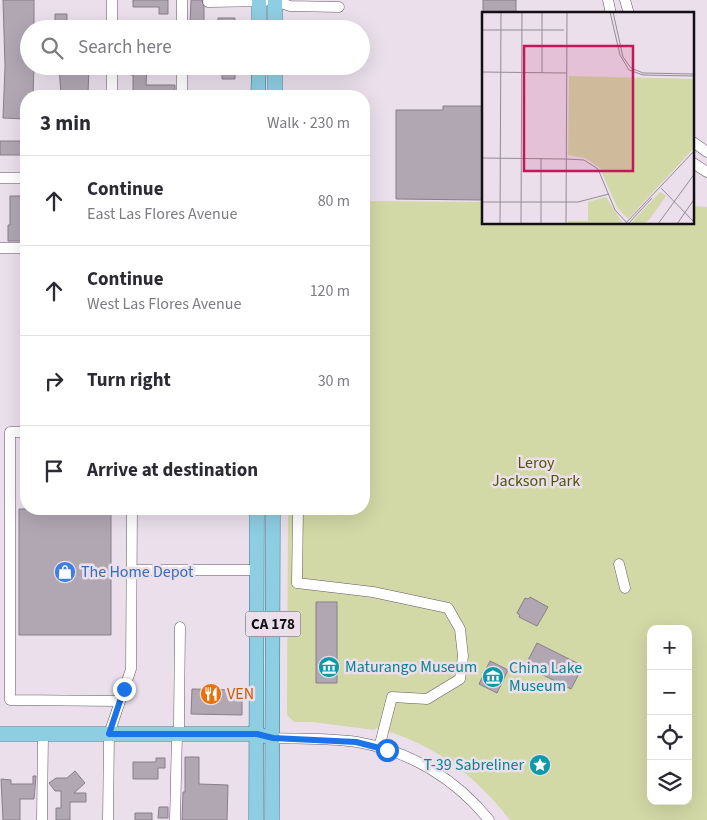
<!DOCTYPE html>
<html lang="en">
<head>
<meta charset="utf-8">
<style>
  :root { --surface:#fff; --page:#f7f7f7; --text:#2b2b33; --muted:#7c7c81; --line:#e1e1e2 }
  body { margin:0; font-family:"Source Sans 3",sans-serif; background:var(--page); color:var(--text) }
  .controls { position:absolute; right:15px; bottom:15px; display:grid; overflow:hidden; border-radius:10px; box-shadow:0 5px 20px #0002 }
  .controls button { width:45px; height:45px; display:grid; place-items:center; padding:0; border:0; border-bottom:1px solid var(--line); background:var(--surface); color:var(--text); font:25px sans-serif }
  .stop { position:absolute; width:15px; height:15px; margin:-11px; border:4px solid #1a73e8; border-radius:50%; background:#fff }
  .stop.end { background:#1a73e8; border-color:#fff; box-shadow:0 1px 5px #0008 }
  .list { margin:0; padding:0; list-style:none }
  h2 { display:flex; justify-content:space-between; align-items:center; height:65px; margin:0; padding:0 20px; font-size:21px }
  h2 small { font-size:16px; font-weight:400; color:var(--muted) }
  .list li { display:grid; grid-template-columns:32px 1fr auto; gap:15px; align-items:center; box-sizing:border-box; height:90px; padding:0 20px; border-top:1px solid var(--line) }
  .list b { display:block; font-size:19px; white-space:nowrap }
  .list p { margin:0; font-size:16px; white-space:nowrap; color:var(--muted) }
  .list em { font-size:16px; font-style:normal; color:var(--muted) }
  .icon { flex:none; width:28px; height:28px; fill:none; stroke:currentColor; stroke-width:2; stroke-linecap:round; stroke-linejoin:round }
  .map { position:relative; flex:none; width:707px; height:820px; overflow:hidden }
  .search { position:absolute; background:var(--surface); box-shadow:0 5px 20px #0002; left:20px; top:20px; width:350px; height:55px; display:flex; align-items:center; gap:12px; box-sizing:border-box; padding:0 18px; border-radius:28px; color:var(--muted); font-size:19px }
  .panel { position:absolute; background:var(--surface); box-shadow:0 5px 20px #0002; left:20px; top:90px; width:350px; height:425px; border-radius:20px }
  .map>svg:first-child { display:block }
  .green { fill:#d2d8a6; fill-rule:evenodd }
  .building { fill:#b1a7b3; stroke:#887e89 }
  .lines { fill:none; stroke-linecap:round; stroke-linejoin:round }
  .minor-casing { stroke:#635a64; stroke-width:11 }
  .major-casing { stroke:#32768d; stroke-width:15 }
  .minor { stroke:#fff; stroke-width:10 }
  .major { stroke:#8ecee2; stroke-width:14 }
  .route { stroke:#1a73e8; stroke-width:6 }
  .labels { text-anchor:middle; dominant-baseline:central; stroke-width:5; stroke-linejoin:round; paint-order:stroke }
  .shield { fill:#eadfeb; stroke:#544e54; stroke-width:1 }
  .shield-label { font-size:15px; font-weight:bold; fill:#131014 }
  .park-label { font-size:16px; fill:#515506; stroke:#eadfeb }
  .shop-label { font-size:16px; fill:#366cbe; stroke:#eadfeb; text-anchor:start }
  .culture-label { font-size:16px; fill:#0d838f; stroke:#eadfeb; text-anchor:start }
  .food-label { font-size:16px; fill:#c56008; stroke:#eadfeb; text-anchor:start }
  .inset-road { fill:none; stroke:#948c95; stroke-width:1 }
  .view { fill:#c2185b; fill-opacity:0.15; stroke:#c2185b; stroke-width:2.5 }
  .inset-edge { fill:none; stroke:#131014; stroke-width:2.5 }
</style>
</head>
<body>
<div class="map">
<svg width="707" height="820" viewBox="0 0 707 820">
  <rect width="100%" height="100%" fill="#eadfeb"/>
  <!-- green -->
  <path class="green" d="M364,201L483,202V224H693V206L707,207V820H510C474,774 433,743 376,728L375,730L312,722H294L287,715L288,509H364ZM651,629H688V801H651Z"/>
  <!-- building -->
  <path class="building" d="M3,0H34V29H29V66H34L33,96H26V119L3,118L5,66Z
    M133,0H168V14H159V7H133Z
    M191,0H202L204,7V23H190Z
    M483,0H516V14H483Z
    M55,14H67V21H82V29H55Z
    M218,18H235V29H218Z
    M59,66H89L88,95H61Z
    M131,66H147L146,85H175V96H133V75H131Z
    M222,66H235V79H222Z
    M443,106H483V200L396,199V110H443Z
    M0,141H26V155H0Z
    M10,196H26V241H8V225H10Z
    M19,509H111V635H19Z
    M530,597L548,607L537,626L519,617L520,615L517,613L525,598L528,599Z
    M316,602H337V683H316Z
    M537,643L583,666L571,689L525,666Z
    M490,661L508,670L497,693L479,684Z
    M192,689L242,690V715L191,714Z
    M185,757H199V784L228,785L227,820H182L183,792H185Z
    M156,758H165V768H158V779H133V762H156Z
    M75,771L85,783L74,793H86V802H70V820H56V808H61V791H55L49,783L56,778H67Z
    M33,776H36L34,799H20V820H3L1,779L11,780V784H33Z
    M159,807H168V818H158Z
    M135,813H152V820H135Z"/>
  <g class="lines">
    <!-- minor casing -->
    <g class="minor-casing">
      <path id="minor" d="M608,0L611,14
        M625,0L629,14
        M275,1L290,6L339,7
        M208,2L265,1
        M112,29V0
        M182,29V0
        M112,96V66
        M182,96V66
        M693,142L707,152
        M693,163L707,172
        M0,178H26
        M0,248H26
        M26,432H10V700L119,701
        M298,509L297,583L373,592L448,608L460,629L463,656L460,679L427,699L392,697L379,748
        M619,564L625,588
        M132,570H256
        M273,738C301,739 330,738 357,742C410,751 456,779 489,820
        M42,820L43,734
        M108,820L109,734L131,669L132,509
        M175,820L177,734L179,731V721L180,627"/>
    </g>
    <!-- major casing -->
    <g class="major-casing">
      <path id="major" d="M259,29V0
        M275,29V0
        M258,96L259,66
        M275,96V66
        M0,734H257L265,736
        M256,820L257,509
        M272,820L273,509"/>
    </g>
    <!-- minor -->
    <use href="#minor" class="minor"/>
    <!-- major -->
    <use href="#major" class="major"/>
  </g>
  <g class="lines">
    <!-- route -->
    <path class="route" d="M124,689L109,734H257L273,738L356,742L387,750"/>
  </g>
  <!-- icons -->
  <defs>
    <g id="shop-disc" transform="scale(1.125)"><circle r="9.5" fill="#3f7fe0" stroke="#eadfeb"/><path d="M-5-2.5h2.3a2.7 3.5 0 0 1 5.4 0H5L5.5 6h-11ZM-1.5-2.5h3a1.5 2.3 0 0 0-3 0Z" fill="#fff"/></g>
    <g id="museum-disc" transform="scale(1.125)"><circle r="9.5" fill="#0f9aa8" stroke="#eadfeb"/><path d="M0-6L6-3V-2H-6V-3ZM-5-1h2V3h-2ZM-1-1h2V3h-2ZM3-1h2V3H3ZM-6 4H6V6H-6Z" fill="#fff"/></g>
    <g id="restaurant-disc" transform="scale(1.125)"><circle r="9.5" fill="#e8710a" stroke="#eadfeb"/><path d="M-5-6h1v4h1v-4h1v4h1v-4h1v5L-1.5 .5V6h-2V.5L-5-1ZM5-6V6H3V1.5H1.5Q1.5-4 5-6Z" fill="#fff"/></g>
    <g id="sight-disc" transform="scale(1.125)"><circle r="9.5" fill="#0f9aa8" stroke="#eadfeb"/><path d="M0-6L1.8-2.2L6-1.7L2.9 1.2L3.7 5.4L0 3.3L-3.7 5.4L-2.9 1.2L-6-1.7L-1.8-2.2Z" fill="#fff"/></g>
  </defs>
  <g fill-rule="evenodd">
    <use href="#shop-disc" x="65" y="572"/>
    <use href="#museum-disc" x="329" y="667"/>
    <use href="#museum-disc" x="493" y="677"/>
    <use href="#restaurant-disc" x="211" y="694"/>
    <use href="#sight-disc" x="540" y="765"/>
  </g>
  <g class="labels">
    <!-- shield labels -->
    <rect class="shield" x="245.5" y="611.5" width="55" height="25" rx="4"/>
    <g class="shield-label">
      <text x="273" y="624">CA 178</text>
    </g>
    <!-- park labels -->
    <g class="park-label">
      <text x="536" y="463">Leroy<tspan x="536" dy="18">Jackson Park</tspan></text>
    </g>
    <!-- shop labels -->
    <g class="shop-label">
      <text x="81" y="572">The Home Depot</text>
    </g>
    <!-- culture labels -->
    <g class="culture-label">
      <text x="345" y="667">Maturango Museum</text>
      <text x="509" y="668">China Lake<tspan x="509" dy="18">Museum</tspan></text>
      <text x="524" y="765" text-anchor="end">T-39 Sabreliner</text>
    </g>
    <!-- food labels -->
    <g class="food-label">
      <text x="227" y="694">VEN</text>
    </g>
  </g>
  <!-- overview -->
  <g transform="translate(482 12)">
    <rect width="212" height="212" fill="#eadfeb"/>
    <path d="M87,64L212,67V136L146,207L135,195L118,156L103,146L86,143ZM178,180L184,184L167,208L162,212H148ZM124,185L141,212H86V209H106V190Z" fill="#d2d8a6"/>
    <path class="inset-road" d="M128,0L138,43L147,58L161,63L213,64M131,0L141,45L149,56L161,61L213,62M0,18H82M0,60L84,61M60,61V0M0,146L84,147M84,147L102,148L116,157L133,198L145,211M179,176L213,211M0,190H96L127,182M18,212L19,0M39,212L40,0M59,212V146M84,212L85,0M143,212L213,138M146,212L170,186M176,212L213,161M195,212L213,186"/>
    <path class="view" d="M42,34H151V159H42Z"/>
    <rect width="212" height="212" class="inset-edge"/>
  </g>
</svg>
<div class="controls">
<button>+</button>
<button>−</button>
<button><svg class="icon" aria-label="locate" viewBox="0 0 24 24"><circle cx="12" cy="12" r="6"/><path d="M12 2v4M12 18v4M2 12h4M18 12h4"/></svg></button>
<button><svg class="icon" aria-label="layers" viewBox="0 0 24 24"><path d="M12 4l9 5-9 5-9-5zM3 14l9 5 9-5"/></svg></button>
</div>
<div class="stop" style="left:387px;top:750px"></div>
<div class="stop end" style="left:124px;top:689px"></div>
<div class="search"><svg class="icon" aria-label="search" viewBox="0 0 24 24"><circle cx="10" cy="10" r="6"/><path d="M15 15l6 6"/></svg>Search here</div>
<section class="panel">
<h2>3 min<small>Walk · 230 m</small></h2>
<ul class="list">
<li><svg class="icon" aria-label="ahead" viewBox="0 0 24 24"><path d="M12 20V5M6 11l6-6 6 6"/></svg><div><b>Continue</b><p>East Las Flores Avenue</p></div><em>80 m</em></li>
<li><svg class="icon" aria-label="ahead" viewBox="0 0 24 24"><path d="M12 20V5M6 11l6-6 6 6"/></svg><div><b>Continue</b><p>West Las Flores Avenue</p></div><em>120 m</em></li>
<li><svg class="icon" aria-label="right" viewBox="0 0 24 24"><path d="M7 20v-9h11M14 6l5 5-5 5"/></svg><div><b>Turn right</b></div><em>30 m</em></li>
<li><svg class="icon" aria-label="arrive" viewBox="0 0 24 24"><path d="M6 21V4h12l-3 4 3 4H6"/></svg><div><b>Arrive at destination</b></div></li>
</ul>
</section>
</div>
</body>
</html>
